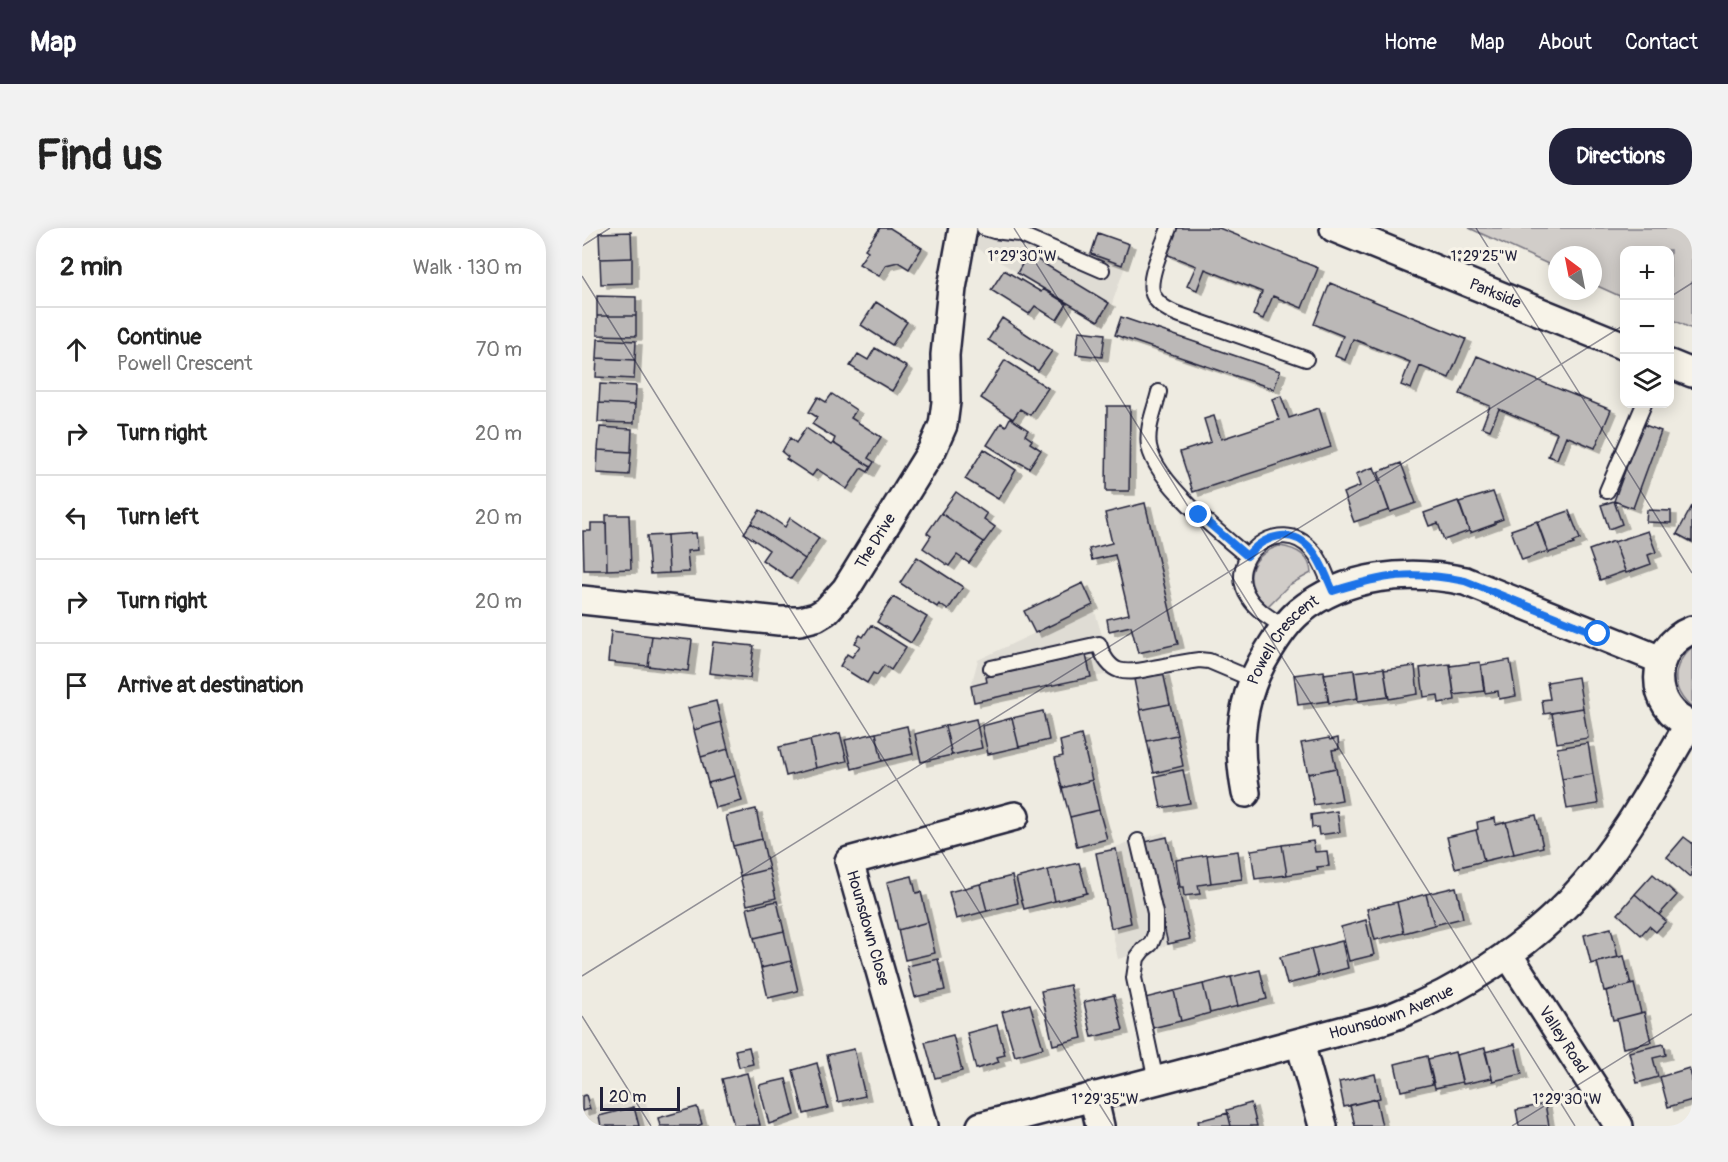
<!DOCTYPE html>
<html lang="en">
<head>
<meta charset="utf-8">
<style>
  :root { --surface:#fff; --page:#f2f2f2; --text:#222; --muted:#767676; --line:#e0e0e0; --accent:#22223b }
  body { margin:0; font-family:Pangolin,sans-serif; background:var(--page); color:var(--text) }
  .controls { position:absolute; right:18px; top:18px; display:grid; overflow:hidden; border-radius:12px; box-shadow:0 3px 15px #0003 }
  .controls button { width:54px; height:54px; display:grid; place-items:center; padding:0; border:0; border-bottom:2px solid var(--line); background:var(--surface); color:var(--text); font:30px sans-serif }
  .compass { position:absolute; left:966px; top:18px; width:54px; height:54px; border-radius:50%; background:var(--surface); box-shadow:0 3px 15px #0003; rotate:328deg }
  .scale { position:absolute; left:18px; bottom:15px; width:80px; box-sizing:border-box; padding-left:6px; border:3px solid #22223b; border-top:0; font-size:16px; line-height:21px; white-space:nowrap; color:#22223b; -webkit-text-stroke:4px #f7f3e8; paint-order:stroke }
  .stop { position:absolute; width:18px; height:18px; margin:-14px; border:4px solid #1a73e8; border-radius:50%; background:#fff }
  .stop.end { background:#1a73e8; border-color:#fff; box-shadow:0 2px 6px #0008 }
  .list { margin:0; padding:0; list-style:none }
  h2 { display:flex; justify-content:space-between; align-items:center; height:78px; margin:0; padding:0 24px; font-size:26px }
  h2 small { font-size:20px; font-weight:400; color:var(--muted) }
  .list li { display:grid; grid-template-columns:39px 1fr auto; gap:18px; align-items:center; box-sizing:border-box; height:84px; padding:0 24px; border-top:2px solid var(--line) }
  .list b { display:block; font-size:22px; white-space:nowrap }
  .list p { margin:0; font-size:20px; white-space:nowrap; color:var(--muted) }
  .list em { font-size:20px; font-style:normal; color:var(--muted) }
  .icon { flex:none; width:33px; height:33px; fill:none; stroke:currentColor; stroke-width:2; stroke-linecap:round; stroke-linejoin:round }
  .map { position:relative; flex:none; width:1110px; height:898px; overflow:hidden; border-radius:24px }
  header { display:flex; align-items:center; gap:36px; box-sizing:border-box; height:84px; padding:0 30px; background:var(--accent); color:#fff }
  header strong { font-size:28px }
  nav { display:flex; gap:33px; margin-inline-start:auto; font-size:21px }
  .intro { display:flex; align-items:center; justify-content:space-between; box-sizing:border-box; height:144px; padding:0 36px }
  h1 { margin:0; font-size:42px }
  .button { padding:15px 27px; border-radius:24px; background:var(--accent); color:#fff; font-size:21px; font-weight:700 }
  main { display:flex; gap:36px; padding:0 36px }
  aside { flex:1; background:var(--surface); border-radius:24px; box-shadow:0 3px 15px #0003 }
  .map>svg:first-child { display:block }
  .built { fill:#dfdcd4 }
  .green { fill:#d1cdc9; stroke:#7a7882; stroke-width:1.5 }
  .building { fill:#bbb8b7; stroke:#22223b; stroke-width:1.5; filter:url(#shadow) }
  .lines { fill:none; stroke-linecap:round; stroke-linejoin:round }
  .lane-casing { stroke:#22223b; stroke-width:18 }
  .street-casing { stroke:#22223b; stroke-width:32 }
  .lane { stroke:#f7f3e8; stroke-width:14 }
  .street { stroke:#f7f3e8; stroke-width:27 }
  .route { stroke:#1a73e8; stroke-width:8 }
  .ticks { fill:none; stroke:#22223b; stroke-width:1.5; stroke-opacity:0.45 }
  .labels { text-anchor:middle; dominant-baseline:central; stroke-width:6; stroke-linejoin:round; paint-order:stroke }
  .street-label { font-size:16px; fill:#22223b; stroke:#f7f3e8 }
  .ticks-label { font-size:15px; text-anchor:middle; fill:#22223b; stroke:#f7f3e8; stroke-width:6; stroke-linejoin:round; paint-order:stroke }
</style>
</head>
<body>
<header>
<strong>Map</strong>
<nav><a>Home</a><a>Map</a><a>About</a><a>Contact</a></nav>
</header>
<div class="intro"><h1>Find us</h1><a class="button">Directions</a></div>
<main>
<aside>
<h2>2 min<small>Walk · 130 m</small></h2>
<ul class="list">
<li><svg class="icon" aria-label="ahead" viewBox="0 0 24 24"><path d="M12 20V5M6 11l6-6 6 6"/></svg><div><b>Continue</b><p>Powell Crescent</p></div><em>70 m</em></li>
<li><svg class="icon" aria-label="right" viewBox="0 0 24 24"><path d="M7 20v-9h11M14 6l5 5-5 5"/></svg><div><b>Turn right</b></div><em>20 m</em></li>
<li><svg class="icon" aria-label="left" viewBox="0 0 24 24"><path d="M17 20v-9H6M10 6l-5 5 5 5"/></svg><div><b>Turn left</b></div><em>20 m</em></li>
<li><svg class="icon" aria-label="right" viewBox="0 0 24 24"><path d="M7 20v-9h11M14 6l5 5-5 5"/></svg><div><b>Turn right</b></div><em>20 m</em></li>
<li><svg class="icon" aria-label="arrive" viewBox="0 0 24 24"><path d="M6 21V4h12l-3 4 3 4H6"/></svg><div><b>Arrive at destination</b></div></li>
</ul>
</aside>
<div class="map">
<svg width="1110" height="898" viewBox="0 0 1110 898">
  <defs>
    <filter id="shadow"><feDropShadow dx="6" dy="4" stdDeviation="0" flood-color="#0004"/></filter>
  </defs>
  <rect width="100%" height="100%" fill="#eeebe1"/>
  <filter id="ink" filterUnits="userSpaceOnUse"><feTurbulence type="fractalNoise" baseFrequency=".0167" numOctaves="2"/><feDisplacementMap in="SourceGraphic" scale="12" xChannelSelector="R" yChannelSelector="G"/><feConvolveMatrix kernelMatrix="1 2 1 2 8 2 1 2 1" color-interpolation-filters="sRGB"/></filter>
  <g filter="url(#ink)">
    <!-- built -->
    <path class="built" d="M388,0H451L449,7L509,26L516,5L547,16L540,36L543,38L522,99L516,93L385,14Z
      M501,355L511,377L531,445L392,474L389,458L396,432L453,405L442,383Z
      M582,604L608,711L536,731L514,625Z
      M62,867L70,898H0V883Z"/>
    <!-- green -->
    <path class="green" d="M887,0H1110V101L1088,90V22H1042V70L1011,56V27H975V40Z
      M697,318C713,320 728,327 729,345L707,357L686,378C659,358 665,328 697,318Z
      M1110,419V480C1088,461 1089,438 1110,419Z"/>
    <!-- building -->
    <path class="building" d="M298,0H308L340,20L327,41L316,34L304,37L297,48L277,36L286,23L283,21Z
      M594,0H637L736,40L720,80L691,68L681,91L671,87L680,64L623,41L615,62L605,58L614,38L584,26Z
      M49,4L50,30L18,31L17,5Z
      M516,5L547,16L540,37L509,26Z
      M446,26L527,75L516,93L435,45Z
      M50,30V55L19,56L18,31Z
      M422,42L459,64L461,61L485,76L475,92L453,78L447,86L409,62Z
      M748,55L884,111L867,150L838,138L829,161L819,157L828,134L771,111L763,132L753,128L761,108L732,96Z
      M15,68L54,69V88H15Z
      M294,74L325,94L310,117L279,97Z
      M15,88H54V108L15,107Z
      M539,89L698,143L692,161L533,107Z
      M420,90L470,123L456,143L406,112Z
      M497,103L523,106L520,129L494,126Z
      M16,111L54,113L53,132L15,130Z
      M293,120L325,139L310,163L268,138L276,126L286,132Z
      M895,128L1029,182L1013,220L984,208L975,231L966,228L975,205L917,181L908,202L900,199L908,178L878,166Z
      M15,130L53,132L52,151L14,149Z
      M423,132L466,160L448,187L438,181L431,191L399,170Z
      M18,156L54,158L53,177L17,175Z
      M250,166L274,182L269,190L299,209L286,230L292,234L289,239L251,215L253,210L230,196L235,189L227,184L236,169L244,174Z
      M699,168L707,190L737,180L749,219L611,264L598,224L629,214L622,191L632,188L639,211L697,192L690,171Z
      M17,175L53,177L52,195L16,194Z
      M525,178H548L547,263H524Z
      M428,190L446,202L443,207L450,212L448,215L459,222L447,240L435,233L434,235L405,217L419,195L424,198Z
      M1060,196L1079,203L1051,280L1032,273Z
      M18,199L50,201L49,224L16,222Z
      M224,200L249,217L251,215L289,239L286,244L279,240L265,261L235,241L230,248L204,231L206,229L200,224L208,210L214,215Z
      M402,221L434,242L416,271L383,251Z
      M16,222L49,224L47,247L15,245Z
      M819,235L834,275L808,284L797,253L799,252L796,244Z
      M792,239L807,282L772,294L761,265L778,258L774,246Z
      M374,264L405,286L402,291L413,299L402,314L359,285Z
      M911,264L921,291L913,294V296L888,305L877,274Z
      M876,273L887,303L862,312L856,295L847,298L842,285Z
      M1032,273L1040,296L1027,301L1019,277Z
      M563,275L596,416L556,425L549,398L527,403L525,391L547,386L533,327L510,332L507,321L530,315L523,285Z
      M1110,278V314L1095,306Z
      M178,282L203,299L208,290L237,310L223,331L169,295Z
      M1065,282L1089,283V295L1064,294Z
      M987,283L998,311L991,314L992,316L966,325L955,294Z
      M359,285L402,314L387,335L375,327L367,338L341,320L349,308L345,305Z
      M24,287H47L49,341L25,342Z
      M955,293L966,323L940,332L929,302Z
      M9,295H24L25,342H2L1,303H9Z
      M169,295L223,331L209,351L180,332L187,322L162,305Z
      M1066,303L1074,324L1066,327L1069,336L1044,345L1032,314Z
      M114,305L116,322L105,323L107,344L87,345L85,307Z
      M85,307L87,345L68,346L65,308Z
      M1032,313L1043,343L1018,352L1007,322Z
      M335,329L381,359L366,382L357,376L355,379L318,355Z
      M501,355L511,377L453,405L442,383Z
      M311,369L345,389L329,415L295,394Z
      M289,397L324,419L309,442L302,437L295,447L291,445L285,455L258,438L265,426L270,429L278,418L273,415L278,407L281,409Z
      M29,403L70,408L66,438L26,434Z
      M70,408L110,412L106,443L66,438Z
      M131,414L172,418L168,450L127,445Z
      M504,427L509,449L392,474L389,458L405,454L404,449Z
      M928,432L934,468L917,471L916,463L903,465L899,437Z
      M898,434L902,463L872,467L868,438Z
      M868,436L873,472L857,475L856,467L842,469L838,440Z
      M833,438L836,466L807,471L802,442Z
      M802,440L806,469L776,473L772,444Z
      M772,442L776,470L747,475L742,446Z
      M742,443L746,473L716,477L712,447Z
      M581,444L588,476L558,482L552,451Z
      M996,449L1001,480L962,486L960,472L968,471L965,454Z
      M134,473L139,494L112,502L106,480Z
      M588,476L595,507L565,513L558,482Z
      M1001,480L1006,510L975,515L970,485Z
      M461,483L467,512L437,519L430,490Z
      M430,490L437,519L406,526L400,498Z
      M394,491L400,520L370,527L363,498Z
      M139,494L146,521L119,529L112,502Z
      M325,498L331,526L300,533L294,505Z
      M363,498L370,527L339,534L333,506Z
      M258,505L265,533L234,540L228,512Z
      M294,505L300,533L270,541L263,512Z
      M499,507L510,552L480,560L473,530L481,528L478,513Z
      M595,507L601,538L572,545L565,513Z
      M747,510L748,512L756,510L757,521L750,522L754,540L726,546L719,515Z
      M228,512L234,540L204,548L197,519Z
      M1006,515L1011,546L980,551L975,520Z
      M146,521L153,548L126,555L119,529Z
      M754,540L760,572L732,577L726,546Z
      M601,542L608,575L579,580L573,548Z
      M1011,546L1016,576L985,581L980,551Z
      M153,548L160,573L133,580L126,555Z
      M510,552L517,582L488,589L480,560Z
      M174,581L180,611L151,618L144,588Z
      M517,582L525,611L495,619L488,589Z
      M755,583L758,604L737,607L736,599L730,600L729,587Z
      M954,587L961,619L932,626L924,594Z
      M913,590L914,597L924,594L932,626L902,633L894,602L896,601L895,594Z
      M894,602L902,633L873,640L865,609Z
      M585,609L608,711L586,716L563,614Z
      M1102,609L1110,615V647L1108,649L1085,629Z
      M180,611L187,641L158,648L151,618Z
      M731,613L733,624L745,623L747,638L735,639L736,642L705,647L700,617Z
      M700,617L705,647L673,651L669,622Z
      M534,621L549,695L529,700L514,625Z
      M656,623L660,651L629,655L625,627Z
      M625,627L629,655L616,657L618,666L602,668L601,659H598L594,632Z
      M497,635L505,665L473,673L466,642Z
      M187,641L194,670L165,677L158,648Z
      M466,642L473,673L442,681L434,650Z
      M1071,646L1095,667L1077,687L1053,666Z
      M330,648L334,665L339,664L346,694L316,702L305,654Z
      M430,648L436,675L405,683L398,656Z
      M398,656L405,683L374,691L367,664Z
      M874,659L881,690L852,697L844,666Z
      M844,666L852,697L822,705L815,674Z
      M1053,666L1084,693L1074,704L1067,698L1059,707L1036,686Z
      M195,673L202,703L172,710L165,680Z
      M815,674L822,705L793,712L785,681Z
      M784,692L792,727L767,733L759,699Z
      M346,694L353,725L323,732L316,702Z
      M1029,700L1036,729L1009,736L1002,707Z
      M202,703L209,733L179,740L172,710Z
      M760,713L766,740L736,748L729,721Z
      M729,721L736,748L705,756L698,729Z
      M1042,728L1049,757L1022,763L1015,734Z
      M356,731L363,762L333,769L325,738Z
      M209,733L216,763L186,770L179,740Z
      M678,742L685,771L656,778L649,749Z
      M649,749L656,778L628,785L621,756Z
      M621,756L628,785L599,793L592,763Z
      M1052,756L1059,785L1031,792L1024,763Z
      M488,757L500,810L471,817L459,763Z
      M592,763L599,793L570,800L563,770Z
      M532,767L541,802L510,809L502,774Z
      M448,776L461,820L433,828L420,784Z
      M1062,784L1069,814L1041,820L1035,791Z
      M415,797L423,827L415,829L417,834L394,841L385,805Z
      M371,807L380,843L353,850L343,814Z
      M933,816L940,846L911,853L903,824Z
      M1082,816L1084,827L1071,830L1076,849L1055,855L1047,824Z
      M167,819L171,836L157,839L153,822Z
      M903,820L910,850L881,856L874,827Z
      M272,821L283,868L256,874L245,827Z
      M873,824L880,854L853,860L846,831Z
      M845,828L851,856L819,863L813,836Z
      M235,835L246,880L222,886L211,842Z
      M1107,840L1110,850V872L1086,879L1078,849Z
      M165,845L178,897L152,898L140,851Z
      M793,846L798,870L762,879L757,854Z
      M204,851L213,887L187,896L177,857Z
      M4,867L8,881L0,883V868Z
      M794,871L800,898H773L768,877Z
      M669,875L675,898H649L645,882Z
      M963,876L967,898H937L934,882Z
      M52,879L57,898H19L17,888Z
      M115,879L120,896L115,898H78L76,890Z
      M646,885L649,898H617L616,893Z"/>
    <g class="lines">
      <!-- lane casing -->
      <g class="lane-casing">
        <path id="lane" d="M402,0L412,3L437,6L520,42
          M587,0C582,15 566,48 570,63C573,76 587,83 598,87L724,131
          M577,164C573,181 564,201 567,218C573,253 638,306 665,328
          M1025,263L1062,176
          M702,399C690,391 675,383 667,370C640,330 698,285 730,322C740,332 745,350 751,363
          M409,440L517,416C527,448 543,446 571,440C587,437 602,434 617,432L627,433L672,452
          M556,613L573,685V706L569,716L561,722L555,730L552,750L574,853"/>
      </g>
      <!-- street casing -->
      <g class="street-casing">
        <g id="street">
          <path id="s1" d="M752,0L1042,118"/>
          <path d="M1088,136L1110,145"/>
          <path id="s2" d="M0,372L197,393H218L234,389L244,383L264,361L350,222L361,197L364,174L363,127L370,60L381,0"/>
          <path d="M1110,402C1066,419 1065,481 1110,497"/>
          <path id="s3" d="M664,565C661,549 659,532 659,515C660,483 669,451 686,424C695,409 704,395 717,384C763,346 827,341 883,353L1079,432"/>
          <path id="s4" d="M926,726L1037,898"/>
          <path d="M718,815L741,898"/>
          <path d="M511,868L518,898"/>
          <path d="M342,898L267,633L433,588"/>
          <path id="s5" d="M399,898C487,875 575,853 662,829C696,820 729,811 763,802C780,797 799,794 815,787C879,762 940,722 988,673C1037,622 1072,557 1107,496"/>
        </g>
      </g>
      <!-- lane -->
      <use href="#lane" class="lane"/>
      <!-- street -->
      <use href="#street" class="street"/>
    </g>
  </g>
  <g class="lines" filter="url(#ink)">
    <!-- route -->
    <path class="route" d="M617,287L665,328C682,307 709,299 729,321C739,332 745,350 751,363C802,347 830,342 883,353L1016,406"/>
  </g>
  <!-- ticks -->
  <path class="ticks" d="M432,0L993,898M894,0L1110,345M0,18L28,0M0,48L531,898M1088,69L1110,55M0,748L1042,97M0,788L69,898M930,898L1110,786"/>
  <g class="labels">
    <!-- street labels -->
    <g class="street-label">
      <text stroke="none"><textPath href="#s1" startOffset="174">Parkside</textPath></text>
      <text stroke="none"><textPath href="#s2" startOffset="333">The Drive</textPath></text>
      <text stroke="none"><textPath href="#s3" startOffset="165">Powell Crescent</textPath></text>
      <text transform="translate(286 700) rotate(74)">Hounsdown Close</text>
      <text stroke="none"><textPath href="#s5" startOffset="426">Hounsdown Avenue</textPath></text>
      <text stroke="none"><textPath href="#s4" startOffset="102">Valley Road</textPath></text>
    </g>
  </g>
  <g class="ticks-label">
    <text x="902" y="33">1°29'25"W</text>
    <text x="440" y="33">1°29'30"W</text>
    <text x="523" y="876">1°29'35"W</text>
    <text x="985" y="876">1°29'30"W</text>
  </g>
</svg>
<div class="controls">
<button>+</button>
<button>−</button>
<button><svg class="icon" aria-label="layers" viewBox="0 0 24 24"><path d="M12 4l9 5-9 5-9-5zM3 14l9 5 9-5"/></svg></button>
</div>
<svg class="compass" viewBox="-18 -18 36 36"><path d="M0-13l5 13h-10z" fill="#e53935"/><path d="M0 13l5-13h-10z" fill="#767676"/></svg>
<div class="scale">20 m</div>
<div class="stop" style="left:1016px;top:406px"></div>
<div class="stop end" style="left:617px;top:287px"></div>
</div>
</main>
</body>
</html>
